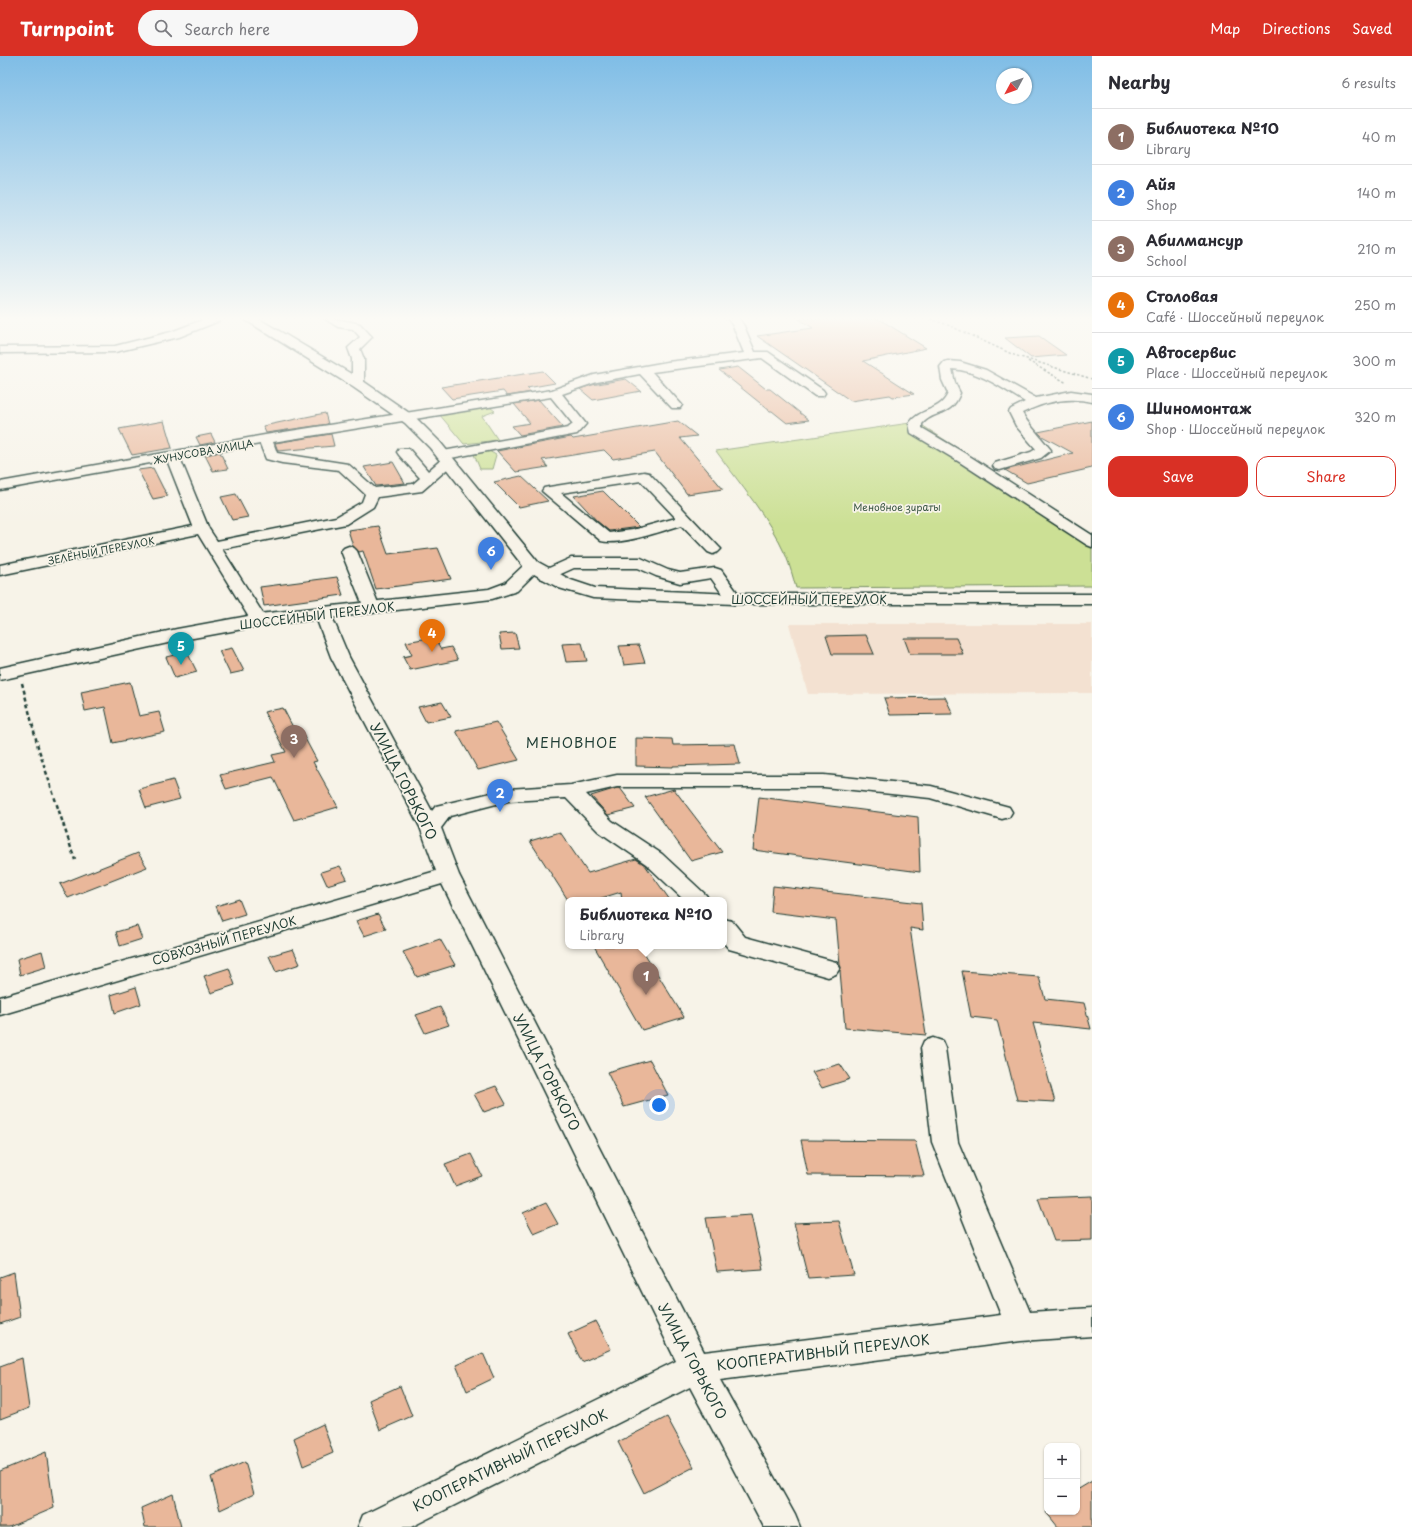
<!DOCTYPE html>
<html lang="en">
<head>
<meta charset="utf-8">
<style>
  :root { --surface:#fff; --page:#f7f7f7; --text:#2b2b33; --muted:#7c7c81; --line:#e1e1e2; --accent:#d93025 }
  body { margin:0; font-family:"Playpen Sans",sans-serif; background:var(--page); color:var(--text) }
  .controls { position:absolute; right:12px; bottom:12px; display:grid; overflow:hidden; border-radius:8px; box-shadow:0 1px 3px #0004 }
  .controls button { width:36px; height:36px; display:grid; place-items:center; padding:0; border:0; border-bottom:1px solid var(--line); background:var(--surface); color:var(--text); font:20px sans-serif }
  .compass { position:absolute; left:996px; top:12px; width:36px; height:36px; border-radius:50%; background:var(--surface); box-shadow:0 1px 3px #0004; rotate:229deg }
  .you { position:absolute; left:659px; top:1049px; width:14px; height:14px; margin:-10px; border:3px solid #fff; border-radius:50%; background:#1a73e8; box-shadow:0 0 0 6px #1a73e833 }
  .badge { display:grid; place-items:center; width:26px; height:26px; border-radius:50%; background:var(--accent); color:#fff; font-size:13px; font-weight:700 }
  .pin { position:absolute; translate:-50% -33px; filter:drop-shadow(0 1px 2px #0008) }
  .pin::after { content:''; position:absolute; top:21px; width:14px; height:12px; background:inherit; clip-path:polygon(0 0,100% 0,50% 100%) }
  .popup { position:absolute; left:565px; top:841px; width:162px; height:52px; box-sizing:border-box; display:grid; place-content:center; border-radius:8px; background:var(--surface); filter:drop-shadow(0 1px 3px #0005); font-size:13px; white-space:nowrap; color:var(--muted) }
  .popup b { font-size:15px; color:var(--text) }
  .popup::after { content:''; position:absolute; left:50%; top:100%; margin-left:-8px; border:8px solid transparent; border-top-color:var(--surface) }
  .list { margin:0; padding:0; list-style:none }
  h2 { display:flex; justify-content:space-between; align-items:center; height:52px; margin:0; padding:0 16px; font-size:17px }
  h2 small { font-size:13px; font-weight:400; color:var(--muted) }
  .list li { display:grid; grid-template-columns:26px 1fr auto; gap:12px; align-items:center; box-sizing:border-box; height:56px; padding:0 16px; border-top:1px solid var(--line) }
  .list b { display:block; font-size:15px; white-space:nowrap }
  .list p { margin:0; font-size:13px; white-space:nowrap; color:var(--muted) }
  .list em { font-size:13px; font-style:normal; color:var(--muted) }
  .actions { display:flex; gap:8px; padding:12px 16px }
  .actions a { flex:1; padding:9px 0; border:1px solid var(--accent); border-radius:12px; text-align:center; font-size:14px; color:var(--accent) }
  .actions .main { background:var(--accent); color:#fff }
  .icon { flex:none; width:22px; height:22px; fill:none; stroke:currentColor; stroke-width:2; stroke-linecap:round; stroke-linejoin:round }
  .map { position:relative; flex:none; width:1092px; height:1471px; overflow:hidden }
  header { display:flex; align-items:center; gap:24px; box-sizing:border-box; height:56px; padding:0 20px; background:var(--accent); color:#fff }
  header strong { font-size:19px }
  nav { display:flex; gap:22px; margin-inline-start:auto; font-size:14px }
  .search { width:280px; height:36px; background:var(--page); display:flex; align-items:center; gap:10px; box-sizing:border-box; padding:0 14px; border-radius:22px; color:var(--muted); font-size:15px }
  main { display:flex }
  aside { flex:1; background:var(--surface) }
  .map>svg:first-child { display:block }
  .built { fill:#f3e1d1 }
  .green { fill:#cce095; stroke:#768e64 }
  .building { fill:#e9b79a; stroke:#1f3d34 }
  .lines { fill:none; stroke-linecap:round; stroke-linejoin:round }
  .minor-casing { stroke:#1f3d34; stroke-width:3 }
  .major-casing { stroke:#1f3d34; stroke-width:3 }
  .path-far1 { stroke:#1f3d34; stroke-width:1.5; stroke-dasharray:2.5 2; stroke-linecap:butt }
  .path { stroke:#1f3d34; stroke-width:2.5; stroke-dasharray:4 3; stroke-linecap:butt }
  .minor { fill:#f7f3e8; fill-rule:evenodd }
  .major { fill:#f7f3e8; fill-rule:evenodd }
  .labels { text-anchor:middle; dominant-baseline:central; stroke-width:3.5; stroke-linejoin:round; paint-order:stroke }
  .far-street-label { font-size:10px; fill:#1f3d34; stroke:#f7f3e8 }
  .far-park-label { font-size:10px; fill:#395543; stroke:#f7f3e8 }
  .street-label { font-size:12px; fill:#1f3d34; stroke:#f7f3e8 }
  .quarter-label { font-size:14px; letter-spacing:1px; fill:#1f3d34; stroke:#f7f3e8 }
  .near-street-label { font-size:14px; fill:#1f3d34; stroke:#f7f3e8 }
</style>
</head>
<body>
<header>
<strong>Turnpoint</strong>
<div class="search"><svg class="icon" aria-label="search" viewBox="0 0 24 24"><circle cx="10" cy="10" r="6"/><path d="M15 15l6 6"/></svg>Search here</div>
<nav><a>Map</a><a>Directions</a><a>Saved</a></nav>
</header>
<main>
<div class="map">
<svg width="1092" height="1471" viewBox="0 0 1092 1471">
  <rect width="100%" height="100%" fill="#f7f3e8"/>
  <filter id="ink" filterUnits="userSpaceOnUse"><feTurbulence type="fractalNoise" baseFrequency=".025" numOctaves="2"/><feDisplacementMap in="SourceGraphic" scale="8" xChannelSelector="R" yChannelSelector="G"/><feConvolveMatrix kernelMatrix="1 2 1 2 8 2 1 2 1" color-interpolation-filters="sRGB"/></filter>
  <g filter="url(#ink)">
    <!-- built -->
    <path class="built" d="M789,568H1092V637L808,638Z"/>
    <!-- green -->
    <path class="green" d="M487,349L495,355L482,360L498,384L464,388L439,358Z
      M917,366L1092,479V530L796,532C793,521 790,510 786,500C769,462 740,428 716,395Z
      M487,394L496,399L492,413H480L473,396Z"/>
    <!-- building -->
    <path class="building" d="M799,263H879L926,292L863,305L914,338L893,341L890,339L851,345L757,280L813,272Z
      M1039,280L1066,299L1031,302L1005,282Z
      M738,311L766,333H770L809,364L787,367L772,355H770L719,314Z
      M543,315L555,327L527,332L531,336L507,340L503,335L452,343L441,331Z
      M626,323L641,335L593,344L580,333L592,329Z
      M539,344L563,371L520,379L512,370L530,367L514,348Z
      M325,357L328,368L266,377L263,370Z
      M164,365L172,392L132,399L119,373Z
      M678,365L697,380L680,382L723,433L687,438L655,396L613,403L604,394L542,404L548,411L516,416L497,395L571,381L573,383Z
      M1092,365V412L1027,427L1005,414L1073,397L1042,380L1038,376Z
      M211,378L215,386L200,389L196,381Z
      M331,378L334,390L278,395L275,387Z
      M220,396L228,413L213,415L205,399Z
      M393,406L405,427L376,430L364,411Z
      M153,412L163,432L168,440L153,443L138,414Z
      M521,420L548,445L519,451L494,426Z
      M603,435L639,471L609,475L597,465L574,440Z
      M236,438L248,461L232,464L221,441Z
      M378,470L388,498L438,492L451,523L376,533L363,495L359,496L353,490L348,474Z
      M337,521L343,539L264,550L260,531Z
      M515,577L519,592L502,593L499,578Z
      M866,579L874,598H832L826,580Z
      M434,581L441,593L451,591L458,604L410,614L403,601L412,599L406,586Z
      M904,582H956L963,598H910Z
      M582,587L587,605L566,606L562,588Z
      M639,589L645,607L624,609L619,590Z
      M232,592L244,615L230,618L219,595Z
      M187,596L197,616L175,622L166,601Z
      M130,626L139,660L159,656L165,676L113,687L105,651L85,655L81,636Z
      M945,641L953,658L890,659L884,642Z
      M442,646L451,661L426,666L418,651Z
      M283,652L296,677L301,675L317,705L313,706L338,751L294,764L273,721L226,733L220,719L275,706L272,699L286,696L264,656Z
      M496,666L519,704L478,714L456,675Z
      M636,682L672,683L673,689L735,688L740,708L673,710V711L636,710Z
      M173,724L180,743L146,752L139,733Z
      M617,732H620L635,752L608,759L591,740Z
      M674,733L689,753L722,796L691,805L645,741Z
      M759,741L918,761L920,816L753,794Z
      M560,776L588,817L636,803L645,809L670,844H622L621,836L595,844H568L530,785Z
      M138,797L147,811L68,842L60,828Z
      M340,810L347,823L327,829L321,816Z
      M773,830L921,847L923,874L910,872L926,979L845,972L840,915L841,911L840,909L836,864L771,856Z
      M239,843L245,858L222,865L216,850Z
      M378,858L386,873L364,880L356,865Z
      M137,870L142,883L120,890L116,876Z
      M440,883L455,909L417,921L403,896Z
      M594,890H640L684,961L642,974Z
      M293,893L300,908L276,916L269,900Z
      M42,895L46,911L20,919L17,903Z
      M229,912L235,929L211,937L204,920Z
      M962,915L1039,921L1045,943L1084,947L1091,973L1033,967L1055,1046L1017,1044L997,964L971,961Z
      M136,931L141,948L115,957L111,939Z
      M440,951L449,969L425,977L416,959Z
      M650,1004L668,1039L624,1051L607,1016Z
      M840,1008L850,1023L822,1032L812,1016Z
      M496,1030L506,1048L484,1056L474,1038Z
      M801,1084L915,1085L924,1120L808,1119Z
      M471,1098L482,1120L455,1130L445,1108Z
      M1092,1140V1184L1054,1185L1038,1142Z
      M546,1147L558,1168L534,1178L523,1157Z
      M751,1159L763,1213L717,1216L706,1162Z
      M839,1165L854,1219L808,1222L794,1167Z
      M14,1216L20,1261L0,1268V1221Z
      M596,1265L611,1293L582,1306L568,1278Z
      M483,1297L494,1322L467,1335L456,1309Z
      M22,1302L29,1352L0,1363V1310Z
      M400,1330L412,1360L380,1374L369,1344Z
      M667,1361L694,1411L644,1437L618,1386Z
      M323,1368L333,1397L303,1410L294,1382Z
      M46,1396L54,1452L9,1471H0V1415Z
      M245,1406L254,1438L220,1454L211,1421Z
      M1092,1425V1471H1058L1046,1456H1077V1434Z
      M173,1438L181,1471H145L141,1452Z"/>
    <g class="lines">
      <!-- minor casing -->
      <g class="minor-casing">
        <path id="minor" d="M205,263H220L219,265L179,281L115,296L0,297V291L115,290L171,276Z
          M325,263C337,263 348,265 360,268L372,281L360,293L364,303V328L362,331H354L352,328V303L348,292L360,281L353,273L338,271Z
          M728,263H739L744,270L755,296H768L823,334L825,337L823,340H815L762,302L652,316L682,349L680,352H672L640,318L597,326L562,338L586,368L577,378L451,402L455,405L453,408L422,435L378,441L373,451L346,468L222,493L267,564L265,568L259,569L253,568L198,478L0,519V509L193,470L167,404L0,434V426L265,379L552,334L594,319L667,306L744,297L733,270ZM551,341L573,368L568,372L438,396L436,399L438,402L442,403L428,415L409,393H399L397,396L399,399L420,422L413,428L375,432L348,408L277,397L273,386ZM260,388L266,403L282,407L339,414L365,438L362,446L336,461L217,485L209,473L180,402Z
          M948,305L960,306L986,314L1036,342L1071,335L1092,338V346C1067,340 1044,346 1022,357L1027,365L1051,394L1041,402L1000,414L995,413L993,410L995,407L1031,396L1036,393L1016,370L1009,356L1011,353L1025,346C1002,332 979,315 952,313L955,327L960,337C951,362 935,353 922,368V372L971,401L1092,479V491L1087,489L961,407L911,377L909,368C920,351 941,356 948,337L942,324L940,311L944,306Z
          M644,416L649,417L718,490L721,493L718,496L713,498L708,496L682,469C662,475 620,490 601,485L542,435L544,432L549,431ZM641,425L676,462L632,474L609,477L561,437Z
          M349,490L354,492L357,495L380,552L378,555L372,557L366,555L364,552L341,495L344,492Z
          M571,502H641L668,514L680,517L715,512L721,514L742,543L740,546L734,548L728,546L711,522L680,527L656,520L638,512H574L552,522L546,524L540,522L538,519L540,516Z
          M322,551L328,552L330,556L349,601L432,755L436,750L508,733L571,729L617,719H824L931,730L1009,751L1012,756L1009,761L1002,763L930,742L824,731H617L586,738L612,765L662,798L706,839L709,844H684L646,808L598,775L566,742L508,745L450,760L441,772L459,819L704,1296L1001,1259L932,1086L921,992L924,985L933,982L942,985L945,992L958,1086L1030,1256L1092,1252V1280L1021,1285L720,1324L795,1459L800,1471H764L690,1331L411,1471H358L363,1459L676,1305L442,828L0,959V941L436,815L420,771L331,601L314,556L316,552Z
          M724,863L732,865L745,881L836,906L840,912L836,918L828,921L729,893L724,887Z"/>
      </g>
      <!-- major casing -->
      <g class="major-casing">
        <path id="major" d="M244,263H259L363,325L415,361L440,386L538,506L571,524L595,532L734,538H1092V548H734L593,542L559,532L534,518L517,535L492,543L259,570L177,585L0,624V612L177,573L259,558L489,533L505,527L523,510L430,392L405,367L353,331Z"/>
      </g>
      <!-- path-far1 -->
      <path class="path-far1" d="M930,263L948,269L1014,299L1092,323
        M1028,305L1067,327"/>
      <!-- path -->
      <path class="path" d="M22,627L38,691L75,804"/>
      <!-- minor -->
      <use href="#minor" class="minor"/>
      <!-- major -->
      <use href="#major" class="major"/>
    </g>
  </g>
  <!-- sky -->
  <linearGradient id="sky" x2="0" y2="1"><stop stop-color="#7fbde6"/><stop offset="0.56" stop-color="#fbfaf5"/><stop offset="1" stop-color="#fbfaf5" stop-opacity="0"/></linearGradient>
  <rect width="1092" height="469" fill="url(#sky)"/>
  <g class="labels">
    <!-- far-street labels -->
    <g class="far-street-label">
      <text transform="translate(203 395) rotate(-10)">ЖУНУСОВА УЛИЦА</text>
      <text transform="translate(101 494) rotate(-11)">ЗЕЛЁНЫЙ ПЕРЕУЛОК</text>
    </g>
    <!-- far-park labels -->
    <g class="far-park-label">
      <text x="897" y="450">Меновное зираты</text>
    </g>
    <!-- street labels -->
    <g class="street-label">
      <text x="809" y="543">ШОССЕЙНЫЙ ПЕРЕУЛОК</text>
      <text transform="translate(317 559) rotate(-7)">ШОССЕЙНЫЙ ПЕРЕУЛОК</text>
      <text transform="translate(224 884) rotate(-16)">СОВХОЗНЫЙ ПЕРЕУЛОК</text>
    </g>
    <!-- quarter labels -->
    <g class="quarter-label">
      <text x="572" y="686">МЕНОВНОЕ</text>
    </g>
    <!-- near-street labels -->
    <g class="near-street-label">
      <text transform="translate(404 725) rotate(63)">УЛИЦА ГОРЬКОГО</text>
      <text transform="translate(547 1016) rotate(63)">УЛИЦА ГОРЬКОГО</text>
      <text transform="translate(823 1296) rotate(-7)">КООПЕРАТИВНЫЙ ПЕРЕУЛОК</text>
      <text transform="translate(693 1305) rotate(62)">УЛИЦА ГОРЬКОГО</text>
      <text transform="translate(510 1404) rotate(-26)">КООПЕРАТИВНЫЙ ПЕРЕУЛОК</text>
    </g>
  </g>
</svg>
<div class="controls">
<button>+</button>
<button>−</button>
</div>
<svg class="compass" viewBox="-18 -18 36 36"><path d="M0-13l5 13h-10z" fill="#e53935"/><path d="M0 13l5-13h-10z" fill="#7c7c81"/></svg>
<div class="you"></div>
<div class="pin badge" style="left:646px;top:939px;background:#8d6e63">1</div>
<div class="popup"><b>Библиотека №10</b>Library</div>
<div class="pin badge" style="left:500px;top:756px;background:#3f7fe0">2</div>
<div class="pin badge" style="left:294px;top:702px;background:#8d6e63">3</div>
<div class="pin badge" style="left:432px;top:596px;background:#e8710a">4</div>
<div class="pin badge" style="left:181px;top:609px;background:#0f9aa8">5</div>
<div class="pin badge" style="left:491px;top:514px;background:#3f7fe0">6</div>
</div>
<aside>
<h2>Nearby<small>6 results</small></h2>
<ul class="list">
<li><span class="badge" style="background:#8d6e63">1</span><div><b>Библиотека №10</b><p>Library</p></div><em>40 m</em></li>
<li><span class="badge" style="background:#3f7fe0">2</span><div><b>Айя</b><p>Shop</p></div><em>140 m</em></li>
<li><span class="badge" style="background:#8d6e63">3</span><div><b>Абилмансур</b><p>School</p></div><em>210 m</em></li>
<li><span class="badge" style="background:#e8710a">4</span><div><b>Столовая</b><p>Café · Шоссейный переулок</p></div><em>250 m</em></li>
<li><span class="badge" style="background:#0f9aa8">5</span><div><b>Автосервис</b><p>Place · Шоссейный переулок</p></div><em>300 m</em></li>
<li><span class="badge" style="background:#3f7fe0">6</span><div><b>Шиномонтаж</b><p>Shop · Шоссейный переулок</p></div><em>320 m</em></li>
</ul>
<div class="actions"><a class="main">Save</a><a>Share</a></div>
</aside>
</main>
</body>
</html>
